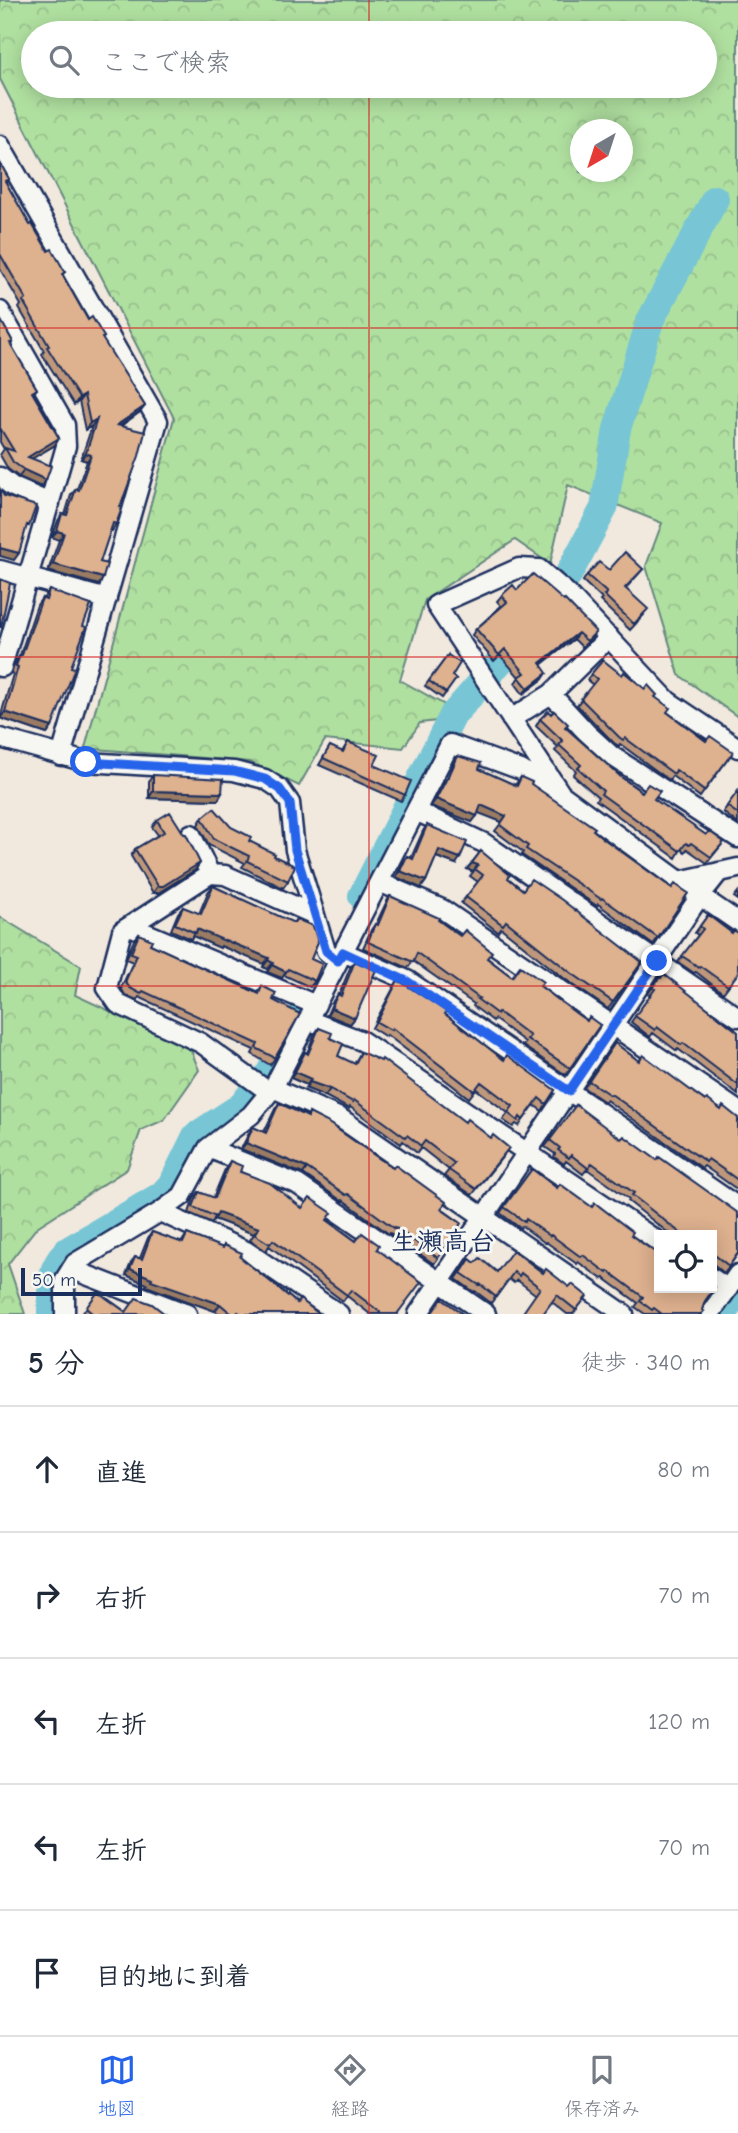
<!DOCTYPE html>
<html lang="ja">
<head>
<meta charset="utf-8">
<style>
  :root { --surface:#fff; --page:#f2f2f3; --text:#1f2937; --muted:#747a83; --line:#e0e1e3; --accent:#2563eb }
  body { margin:0; font-family:"Comic Neue","Klee One",sans-serif; background:var(--page); color:var(--text) }
  .controls { position:absolute; right:21px; bottom:21px; display:grid; overflow:hidden; border-radius:0px; box-shadow:0 4px 18px #0003 }
  .controls button { width:63px; height:63px; display:grid; place-items:center; padding:0; border:0; border-bottom:2px solid var(--line); background:var(--surface); color:var(--text); font:35px sans-serif }
  .compass { position:absolute; left:570px; top:119px; width:63px; height:63px; border-radius:50%; background:var(--surface); box-shadow:0 4px 18px #0003; rotate:219deg }
  .scale { position:absolute; left:21px; bottom:18px; width:121px; box-sizing:border-box; padding-left:7px; border:4px solid #1b2f5e; border-top:0; font-size:19px; line-height:24px; white-space:nowrap; color:#1b2f5e; -webkit-text-stroke:5px #f6f6f2; paint-order:stroke }
  .stop { position:absolute; width:21px; height:21px; margin:-16px; border:5px solid #2563eb; border-radius:50%; background:#fff }
  .stop.end { background:#2563eb; border-color:#fff; box-shadow:0 2px 7px #0008 }
  .list { margin:0; padding:0; list-style:none }
  h2 { display:flex; justify-content:space-between; align-items:center; height:91px; margin:0; padding:0 28px; font-size:30px }
  h2 small { font-size:23px; font-weight:400; color:var(--muted) }
  .list li { display:grid; grid-template-columns:46px 1fr auto; gap:21px; align-items:center; box-sizing:border-box; height:126px; padding:0 28px; border-top:2px solid var(--line) }
  .list b { display:block; font-size:26px; white-space:nowrap }
  .list em { font-size:23px; font-style:normal; color:var(--muted) }
  .icon { flex:none; width:38px; height:38px; fill:none; stroke:currentColor; stroke-width:2; stroke-linecap:round; stroke-linejoin:round }
  .map { position:relative; flex:none; width:738px; height:1314px; overflow:hidden }
  .search { position:absolute; background:var(--surface); box-shadow:0 4px 18px #0003; left:21px; right:21px; top:21px; height:77px; display:flex; align-items:center; gap:18px; box-sizing:border-box; padding:0 24px; border-radius:38px; color:var(--muted); font-size:26px }
  .sheet { height:721px; background:var(--surface) }
  nav { display:flex; justify-content:space-around; align-items:center; box-sizing:border-box; height:98px; border-top:2px solid var(--line); background:var(--surface); font-size:19px; color:var(--muted) }
  nav a { display:grid; justify-items:center; gap:4px }
  nav .on { color:var(--accent) }
  .map>svg:first-child { display:block }
  .forest { fill:url(#forest-crowns); stroke:#66887f; stroke-width:2; fill-rule:evenodd }
  .lines { fill:none; stroke-linecap:round; stroke-linejoin:round }
  .river { stroke:#78c6d5; stroke-width:28 }
  .street-casing { stroke:#1b2f5e; stroke-width:23 }
  .street { stroke:#f6f6f2; stroke-width:18 }
  .wall { fill:#bf987b; stroke:#1b2f5e; stroke-width:2 }
  .shaded-wall { fill:#9b7c64; stroke:#1b2f5e; stroke-width:2 }
  .building { fill:#deb18f; stroke:#1b2f5e; stroke-width:2 }
  .route { stroke:#2563eb; stroke-width:9 }
  .grid { fill:none; stroke:#d62828; stroke-width:2; stroke-opacity:0.55 }
  .labels { text-anchor:middle; dominant-baseline:central; stroke-width:6; stroke-linejoin:round; paint-order:stroke }
  .neighbourhood-label { font-size:26px; font-weight:bold; fill:#1b2f5e; stroke:#f6f6f2 }
</style>
</head>
<body>
<div class="map">
<svg width="738" height="1314" viewBox="0 0 738 1314">
  <defs>
    <pattern id="forest-crowns" width="20" height="18" patternUnits="userSpaceOnUse" patternTransform="scale(1.75)"><rect width="20" height="18" fill="#b0e0a0"/><path d="M2 6a3 3 0 1 1 6 0M12 15a3 3 0 1 1 6 0" fill="none" stroke="#97c08c"/></pattern>
  </defs>
  <rect width="100%" height="100%" fill="#f1e8de"/>
  <filter id="ink" filterUnits="userSpaceOnUse"><feTurbulence type="fractalNoise" baseFrequency=".0143" numOctaves="2"/><feDisplacementMap in="SourceGraphic" scale="14" xChannelSelector="R" yChannelSelector="G"/><feConvolveMatrix kernelMatrix="1 2 1 2 8 2 1 2 1" color-interpolation-filters="sRGB"/></filter>
  <g filter="url(#ink)">
    <!-- forest -->
    <path class="forest" d="M0,0H738V717L679,675L646,566L662,523L568,485L550,564L515,540L425,600L400,680L450,708L445,720L420,723L403,748L325,740L299,786L250,762L85,748L174,418L0,79ZM33,33H705V86H33ZM580,130H622V172H580Z
      M0,917L81,966L75,995L190,1048L199,1070L164,1120L141,1130L127,1169L37,1227L8,1264L25,1314H0Z"/>
    <g class="lines">
      <!-- river -->
      <path class="river" d="M362,896L453,715L557,596L604,508L617,429L650,321L715,199
        M51,1314C52,1287 47,1273 67,1251L162,1195L173,1183L196,1136L240,1107L269,1074L302,1015
        M723,1314L738,1292"/>
      <!-- street casing -->
      <g class="street-casing">
        <path id="street" d="M0,145L158,421L61,756
          M0,311L65,425L66,446L2,667H0
          M0,477L13,487L50,503
          M0,570L107,599
          M551,694L587,733L612,756L738,838
          M511,719L551,694L609,637
          M0,738L86,762L234,771L265,779L280,789L290,803L295,850L326,951L338,961
          M738,748L668,701L566,592L539,569L519,568L436,605L561,794L700,896L738,922
          M416,811L484,843L738,1017
          M191,834L210,874
          M679,881L738,868
          M379,882L442,909L738,1111
          M130,926L316,1005
          M343,952L407,980L738,1207
          M308,1020L362,1041L659,1242
          M273,1088L340,1118L624,1314
          M269,1092L201,1043L118,1004L107,988L122,931L210,874L225,875L315,915
          M208,1148L297,1184L486,1314
          M160,1212L246,1251L339,1314
          M71,1269L187,1314
          M712,1278L728,1289
          M65,1314V1279L75,1263L160,1212L182,1196L208,1148L251,1115L273,1088L450,744L521,770L561,794
          M418,1314L700,896L719,872
          M710,1314L738,1274"/>
      </g>
      <!-- street -->
      <use href="#street" class="street"/>
    </g>
    <!-- wall -->
    <path class="wall" d="M0,163L9,179L6,183L30,225L48,251L65,272L62,275L88,320L104,337L102,339L145,406L140,412L121,426L120,507L116,524L112,531H110L100,562L99,585L48,571L59,540L52,537L58,521L62,514L65,515L71,495L76,489H77L87,461L81,459L92,426L85,430L79,401L74,405L42,354L44,351L19,308L21,305L0,269Z
      M0,319L13,342L11,345L37,389L33,394L59,438L55,445L31,459L41,487L19,477L8,469L0,455L4,449L0,442Z
      M643,569L626,588L644,615L630,630L600,601L602,599L583,581L587,575L609,570Z
      M49,590L83,626L52,727L47,734L0,718L13,674L11,673L16,661L20,655L37,605L42,598L43,599Z
      M517,590L592,638L582,647L574,639L541,665L543,679L523,694L515,683L519,677L500,655L494,661L472,635L476,629L501,606L497,601L502,595Z
      M448,655L452,676L456,679L442,698L425,686Z
      M591,674L622,675L655,697L667,712L706,741L733,752L700,797L672,776L669,780L620,744L619,746L614,743L577,705L593,685L587,680Z
      M540,719L566,727L621,777L706,835L724,842L707,863L687,849L685,852L681,849L676,858L596,800L598,797L573,775L576,771L555,751L558,747L536,726Z
      M348,742L405,795L401,801L319,765L330,746L342,752Z
      M458,756L479,769L515,785L521,777L672,888L688,893L653,945L598,904L597,906L522,855L523,852L495,831L502,822L478,812L472,822L431,806L442,784L447,778L454,762Z
      M153,775L218,800L149,798V781Z
      M738,791V824L723,812Z
      M202,818L249,841L274,856L288,881L283,888L242,867L245,863L209,845L198,825Z
      M157,820L200,863L195,870L158,893H153L131,856L135,849L158,835L152,827Z
      M427,825L456,864L436,857L426,881L421,888L396,877L402,863L407,856L411,858L423,831Z
      M481,851L508,878L523,890L642,962L608,1009L565,979L501,928L498,932L461,903L478,882L470,876L473,872L467,869Z
      M213,886L293,923L296,919L311,959L315,981L310,987L284,975L282,978L267,972L268,969L263,967L264,964L221,946L220,948L193,936L191,939L171,930L178,913L183,907L199,914L208,892Z
      M738,892V900L734,897Z
      M390,896L438,920L512,977L540,986L587,1021L600,1025L566,1075L523,1046L525,1042L494,1019L493,1021L473,1006L474,1004L413,961L408,968L363,948L371,930L375,924H376L386,903Z
      M708,915L732,933L738,973L723,993L696,972L694,973L678,962L698,935L695,933Z
      M139,934L150,944L257,993L262,986L273,1000L275,1058L270,1065L252,1054L254,1050L139,997L137,1000L125,995L121,988L133,962L126,959L134,940Z
      M355,961V1018L350,1024L327,1015L333,1001L338,994L339,995L350,968Z
      M398,980L445,1014L504,1060L555,1090L542,1111L534,1105L519,1126L516,1124L513,1127L503,1120L508,1113L476,1089L469,1098L387,1035L386,1037L372,1028L394,987Z
      M655,983L738,1032V1095L678,1049L677,1051L653,1033L650,1037L631,1022L650,996L648,994Z
      M319,1028L330,1038L338,1056L354,1064L361,1052L504,1155L472,1195L444,1176L449,1170L421,1148L417,1153L403,1141L401,1144L350,1107L349,1109L325,1096L305,1088L307,1085L291,1078L301,1059L305,1052L307,1053L314,1035Z
      M615,1043L639,1061L705,1101L738,1118V1190L704,1166L702,1168L606,1100L605,1102L584,1088Z
      M279,1103L307,1116L309,1113L461,1223L434,1264L390,1233L389,1234L343,1200L342,1201L303,1174L241,1149L249,1133L253,1127L264,1132L275,1109Z
      M576,1105L738,1254L724,1273L712,1263V1235H671L628,1201L629,1199L587,1169L583,1174L566,1161L564,1164L554,1157L555,1154L545,1147Z
      M230,1161L240,1172L302,1208L328,1220L356,1241L377,1249L398,1314H370L347,1296L343,1301L269,1246L266,1251L250,1240L254,1234L214,1219L212,1223L189,1213L194,1198L199,1192L213,1198L226,1167Z
      M532,1169L557,1188L631,1235L705,1301L701,1314H645L635,1307L638,1303L604,1278L602,1279L578,1262L577,1264L546,1242L545,1243L522,1226L520,1228L500,1213Z
      M152,1232L181,1243L187,1234L223,1248L224,1245L297,1303L319,1314H220L215,1311L146,1286L147,1284L126,1275L131,1263L135,1257L140,1258L148,1238Z
      M470,1259L475,1263L497,1272L543,1273L587,1296L573,1314H567L552,1302L535,1294L517,1280L514,1283L509,1279L491,1303L475,1291L474,1292L456,1279Z
      M98,1292L126,1312L165,1314H82Z"/>
    <!-- shaded-wall -->
    <path class="shaded-wall" d="M84,395L79,401L74,405L79,398Z
      M145,406L140,412L112,431L117,425Z
      M97,419L92,426L85,430L90,423Z
      M59,438L55,445L23,464L28,457Z
      M86,453L91,455L87,461L81,459Z
      M24,470L46,480L41,487L19,477Z
      M57,531L64,533L59,540L52,537Z
      M0,548L19,553L14,560L0,556Z
      M53,564L103,578L99,585L48,571Z
      M578,633L574,639L535,669L540,663Z
      M547,673L543,679L523,694L528,688Z
      M5,712L52,727L47,734L0,718Z
      M153,791L222,793L218,800L149,798Z
      M436,799L477,816L472,822L431,806Z
      M481,805L506,816L502,822L476,812Z
      M439,850L460,858L456,864L434,856Z
      M200,863L195,870L158,893H153L158,886Z
      M472,863L478,865L473,872L467,869Z
      M400,871L426,881L421,888L396,877Z
      M197,929L225,940L269,958L264,964L221,946L220,948L193,936Z
      M268,960L273,963L268,969L263,967Z
      M272,965L286,972L282,978L267,972Z
      M331,1008L355,1018L350,1024L327,1015Z
      M295,1072L311,1079L307,1085L291,1078Z
      M310,1082L330,1089L325,1096L305,1088Z
      M246,1143L307,1168L303,1174L241,1149Z
      M218,1213L259,1228L254,1234L214,1219Z
      M130,1269L152,1278L220,1304L215,1311L146,1286L147,1284L126,1275Z"/>
    <!-- building -->
    <path class="building" d="M0,163L9,179L5,181L30,225L32,224L48,251L52,249L65,272L62,274L88,320L92,317L104,337L102,338L145,406L117,425L145,432L139,456L120,507L122,508L116,524L113,523L100,562L107,564L103,578L53,564L64,533L57,531L62,514L67,515L76,489L79,490L91,455L86,453L97,419L90,423L84,395L79,398L47,347L49,346L23,301L26,299L0,254Z
      M0,319L13,342L10,343L37,389L32,392L59,438L28,457L51,466L46,480L24,470L13,462L5,448L14,451L0,428Z
      M0,489L4,496L36,506L29,526L27,525L19,553L0,548Z
      M625,552L643,569L625,588L648,609L634,624L604,595L607,593L587,575L599,562L609,570Z
      M533,574L564,601L565,600L596,632L587,641L578,633L540,663L547,673L528,688L519,677L525,673L505,649L499,655L476,629L507,602L502,595L513,585L517,590Z
      M0,579L10,583L1,627H0Z
      M49,590L91,605L83,626L86,627L71,667L75,668L52,727L5,712L18,667L16,666L20,655H22L42,598L46,600Z
      M448,655L460,663L452,676L456,679L446,693L429,681Z
      M603,660L622,675L624,672L645,689L648,685L657,695L655,697L670,708L667,712L706,741L710,736L733,752L704,791L676,770L674,774L625,738L623,740L619,737L581,699L597,679L591,674Z
      M548,711L551,714L554,711L568,724L565,727L621,777L642,792L648,784L660,791L654,799L706,835L709,831L724,842L711,857L691,843L689,845L686,843L680,851L601,794L603,791L578,768L581,765L559,745L563,741L540,719Z
      M348,742L379,755L374,765L411,781L405,795L323,758L330,746L343,752Z
      M458,756L481,763L479,769L517,786L521,777L532,782L531,784L595,828L593,830L604,839L672,888L675,884L688,893L658,938L602,898L601,899L526,849L528,846L500,825L506,816L481,805L477,816L436,799L447,778H448Z
      M153,775L223,779L222,793L153,791Z
      M738,791V814L727,806Z
      M214,808L231,827L251,837L249,841L275,854L274,856L295,866L288,881L247,861L249,856L214,839L202,818Z
      M170,812L184,834H186L200,863L163,886H158L135,849L164,832L157,820Z
      M427,825L467,842L460,858L439,850L426,881L400,871L407,856L413,859Z
      M481,851L510,875L508,878L523,890L531,879L562,900L642,962L613,1002L570,972L506,921L503,925L466,897L483,875L475,869L478,865L472,863Z
      M213,886L294,923L296,919L313,926L318,942L311,959L322,964L315,981L288,969L286,972L272,965L273,963L268,960L269,958L225,940V941L197,929L196,933L175,924L183,907L201,914Z
      M390,896L439,918L438,920L460,936L465,930L492,952L487,958L512,977L520,966L543,982L540,986L577,1014L587,1021L589,1017L600,1025L570,1068L527,1039L530,1036L498,1012L497,1014L477,999L479,998L417,953L413,962L368,942L375,924L378,925Z
      M708,915L732,933L734,930L738,933V973L728,986L700,966L699,967L682,956L703,929L700,926Z
      M139,934L152,940L150,944L259,994L262,986L276,993L273,1000L300,1014L275,1058L256,1048L258,1044L143,991L141,994L130,988L125,982L137,955L131,953Z
      M355,961L376,970L355,1018L331,1008L338,994L341,996Z
      M664,974L738,1032V1085L683,1043L681,1045L657,1027L655,1030L635,1016L655,989L652,988L660,977L661,978Z
      M398,980L447,1011L445,1014L504,1060L507,1055L555,1090L546,1104L539,1098L523,1120L520,1117L518,1121L508,1113L513,1106L481,1082L474,1091L392,1028L391,1030L377,1022Z
      M319,1028L332,1033L330,1038L343,1044L338,1056L355,1064L361,1052L381,1061L382,1059L465,1122L467,1119L491,1138L493,1135L509,1148L476,1189L449,1170L454,1163L425,1141L421,1146L407,1135L405,1137L354,1100L353,1102L330,1089L310,1082L311,1079L295,1072L305,1052L308,1054Z
      M615,1043L639,1061L643,1055L705,1101L707,1099L721,1110L723,1106L738,1118V1180L708,1159L706,1162L611,1094L610,1095L589,1081Z
      M279,1103L308,1117L309,1113L327,1122L393,1168L395,1165L446,1202L441,1209L461,1223L438,1258L395,1227L394,1228L348,1194L346,1195L307,1168L246,1143L253,1127L266,1133Z
      M576,1105L621,1139L624,1136L657,1160L659,1157L738,1213V1253L729,1266L712,1253V1235H683L632,1195L634,1193L592,1163L588,1168L571,1155L569,1158L558,1150L560,1148L550,1140Z
      M230,1161L242,1166L240,1172L270,1183L302,1208L310,1198L332,1213L327,1220L356,1241L362,1233L379,1245L377,1249L421,1282L397,1314H379L380,1312L351,1290L347,1295L273,1240L270,1244L254,1234L259,1228L218,1213L216,1217L193,1207L199,1192L215,1198Z
      M532,1169L557,1188L560,1184L592,1207L595,1203L633,1232L631,1235L659,1255V1288H712V1285L715,1287L705,1301L702,1310L704,1311L701,1314H662L654,1308L652,1310L640,1301L643,1297L608,1271L607,1273L583,1255L581,1257L551,1235L550,1236L526,1219L525,1222L504,1207Z
      M152,1232L183,1243L187,1234L223,1248L224,1245L242,1253L240,1257L297,1303L300,1299L319,1314H241L238,1312L237,1314H232L220,1304L151,1280L152,1278L130,1269L135,1257L142,1259Z
      M513,1250L543,1273L546,1269L569,1287L572,1284L587,1296L576,1310L557,1295L543,1314H522L540,1288L521,1273L519,1276L514,1272L496,1297L480,1284L479,1285L461,1273L470,1259L475,1263L480,1258L497,1272Z
      M98,1292L126,1312L136,1298L152,1304L165,1314H93L86,1308Z
      M442,1299L463,1314H431Z"/>
  </g>
  <g class="lines" filter="url(#ink)">
    <!-- route -->
    <path class="route" d="M86,762L234,771L265,779L280,789L290,803L295,850L326,951L338,961L343,952L407,981L569,1091L657,961"/>
  </g>
  <!-- grid -->
  <path class="grid" d="M369,0V33M369,86V1314M0,328H738M0,657H738M0,986H738"/>
  <g class="labels">
    <!-- neighbourhood labels -->
    <g class="neighbourhood-label">
      <text x="443" y="1242">生瀬高台</text>
    </g>
  </g>
</svg>
<div class="controls">
<button><svg class="icon" aria-label="locate" viewBox="0 0 24 24"><circle cx="12" cy="12" r="6"/><path d="M12 2v4M12 18v4M2 12h4M18 12h4"/></svg></button>
</div>
<svg class="compass" viewBox="-18 -18 36 36"><path d="M0-13l5 13h-10z" fill="#e53935"/><path d="M0 13l5-13h-10z" fill="#747a83"/></svg>
<div class="scale">50 m</div>
<div class="stop" style="left:86px;top:762px"></div>
<div class="stop end" style="left:657px;top:961px"></div>
<div class="search"><svg class="icon" aria-label="search" viewBox="0 0 24 24"><circle cx="10" cy="10" r="6"/><path d="M15 15l6 6"/></svg>ここで検索</div>
</div>
<section class="sheet">
<h2>5 分<small>徒歩 · 340 m</small></h2>
<ul class="list">
<li><svg class="icon" aria-label="ahead" viewBox="0 0 24 24"><path d="M12 20V5M6 11l6-6 6 6"/></svg><div><b>直進</b></div><em>80 m</em></li>
<li><svg class="icon" aria-label="right" viewBox="0 0 24 24"><path d="M7 20v-9h11M14 6l5 5-5 5"/></svg><div><b>右折</b></div><em>70 m</em></li>
<li><svg class="icon" aria-label="left" viewBox="0 0 24 24"><path d="M17 20v-9H6M10 6l-5 5 5 5"/></svg><div><b>左折</b></div><em>120 m</em></li>
<li><svg class="icon" aria-label="left" viewBox="0 0 24 24"><path d="M17 20v-9H6M10 6l-5 5 5 5"/></svg><div><b>左折</b></div><em>70 m</em></li>
<li><svg class="icon" aria-label="arrive" viewBox="0 0 24 24"><path d="M6 21V4h12l-3 4 3 4H6"/></svg><div><b>目的地に到着</b></div></li>
</ul>
</section>
<nav>
<a class="on"><svg class="icon" aria-label="map" viewBox="0 0 24 24"><path d="M3 6l6-2 6 2 6-2v14l-6 2-6-2-6 2zM9 4v14M15 6v14"/></svg>地図</a>
<a><svg class="icon" aria-label="directions" viewBox="0 0 24 24"><path d="M12 3l9 9-9 9-9-9zM9 14v-3h6M13 9l2 2-2 2"/></svg>経路</a>
<a><svg class="icon" aria-label="saved" viewBox="0 0 24 24"><path d="M7 4h10v16l-5-4-5 4z"/></svg>保存済み</a>
</nav>
</body>
</html>
